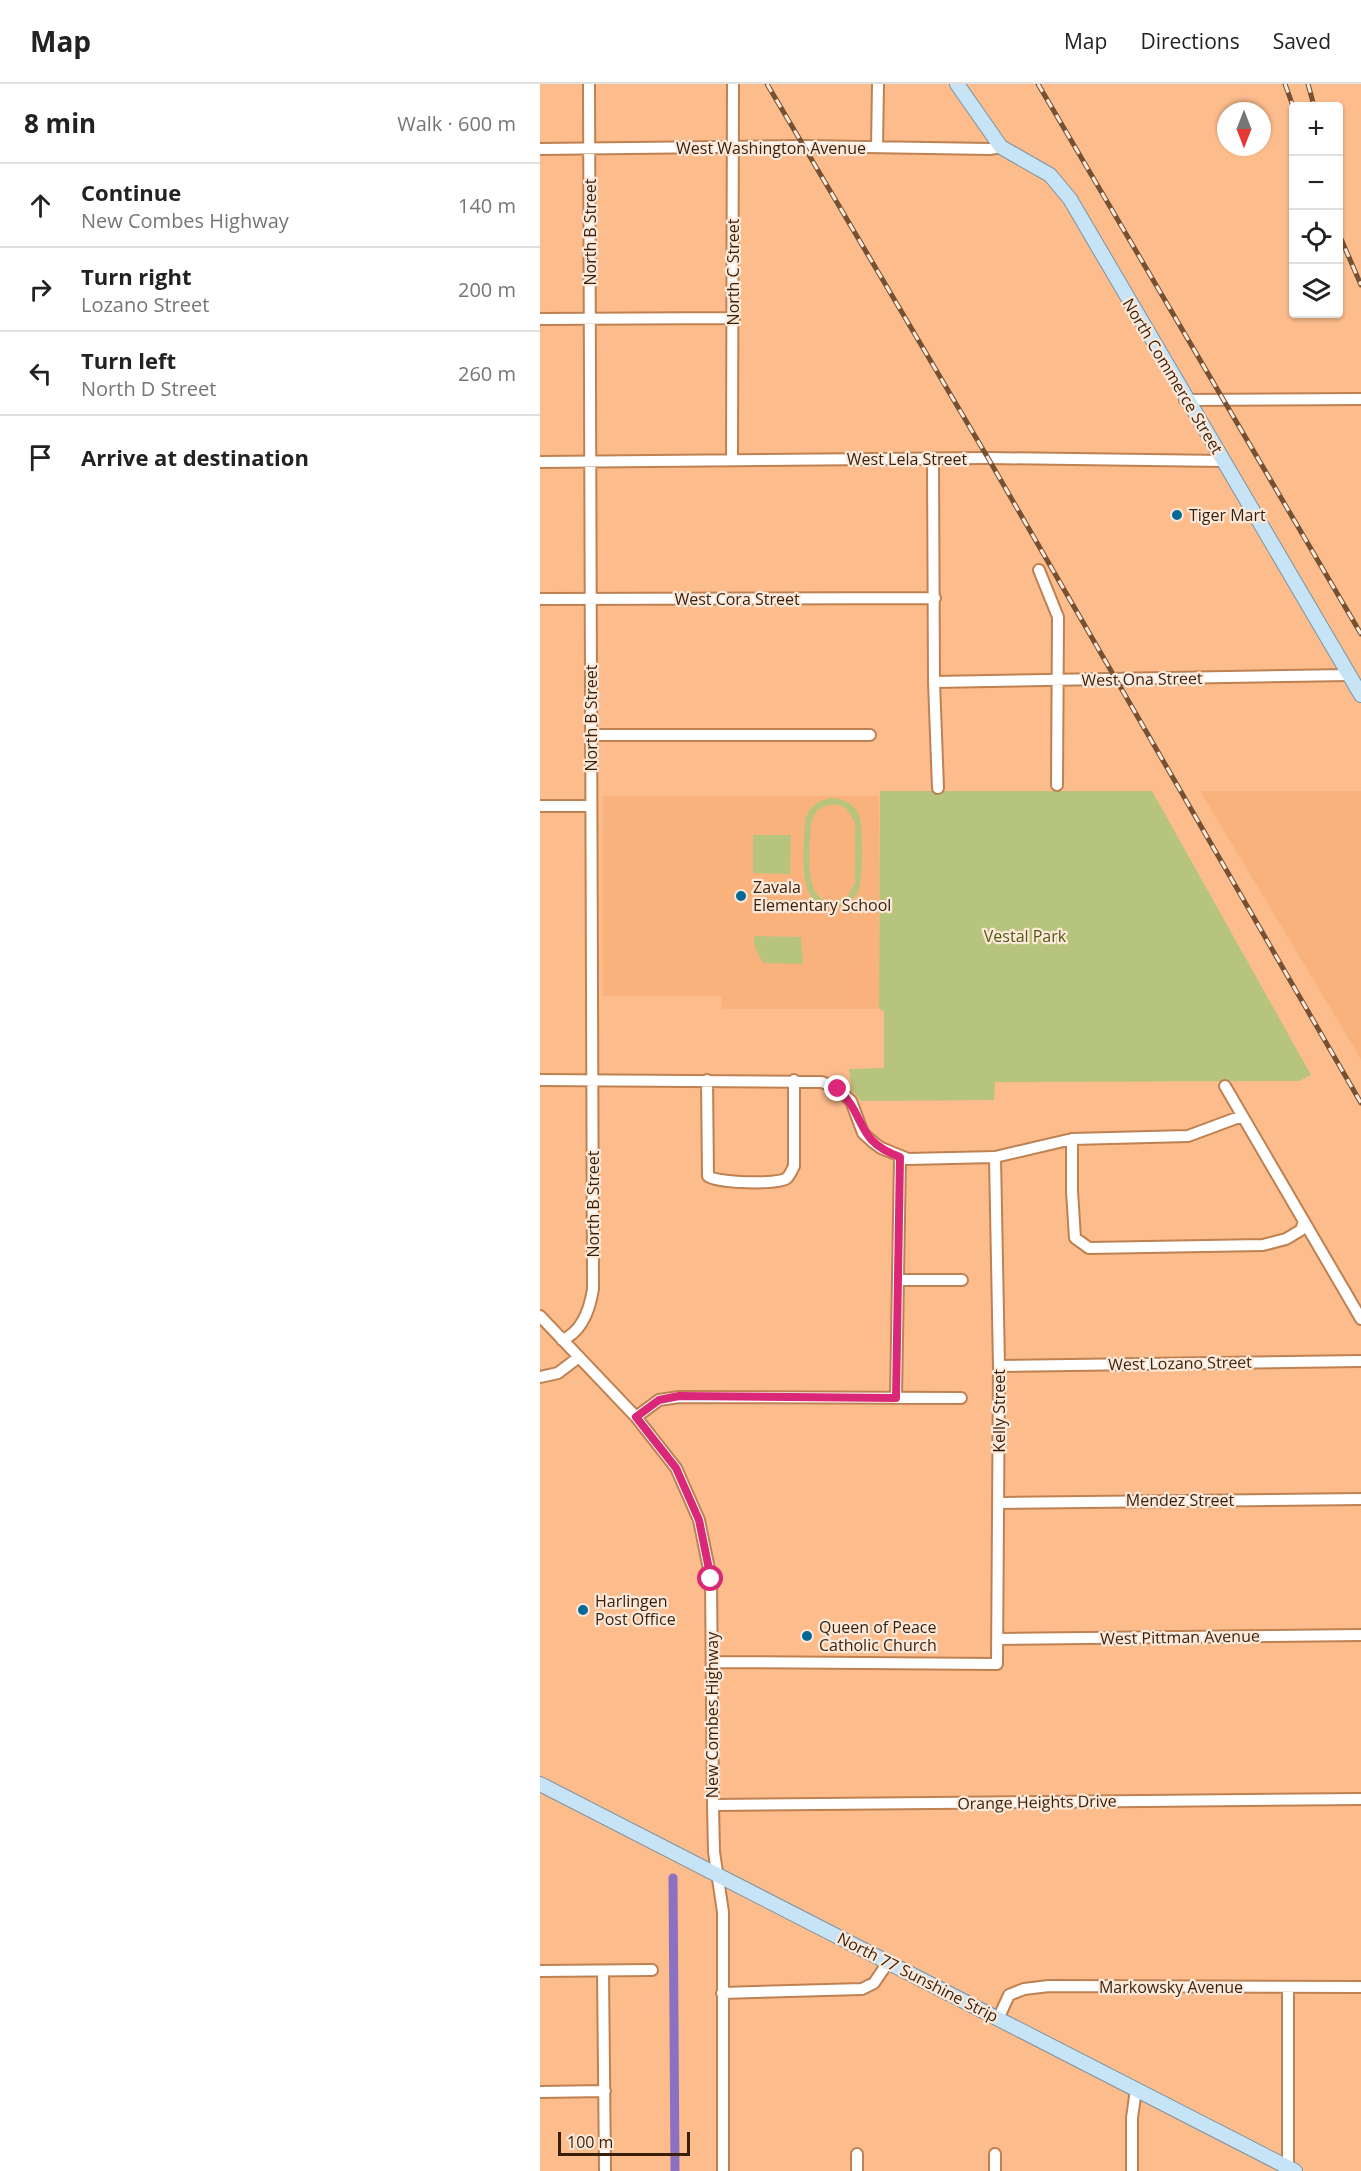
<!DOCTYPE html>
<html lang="en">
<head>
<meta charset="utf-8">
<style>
  :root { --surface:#fff; --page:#f6f6f6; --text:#222; --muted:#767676; --line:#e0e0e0 }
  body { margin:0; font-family:"Open Sans",sans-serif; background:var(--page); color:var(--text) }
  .controls { position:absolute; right:18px; top:18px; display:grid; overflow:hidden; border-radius:6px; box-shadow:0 2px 4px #0004 }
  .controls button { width:54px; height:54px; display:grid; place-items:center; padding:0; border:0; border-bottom:2px solid var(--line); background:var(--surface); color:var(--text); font:30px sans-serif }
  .compass { position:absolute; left:677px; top:18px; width:54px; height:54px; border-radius:50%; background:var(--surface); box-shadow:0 2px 4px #0004; rotate:180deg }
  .scale { position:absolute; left:18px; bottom:15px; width:132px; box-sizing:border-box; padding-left:6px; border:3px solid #371f0b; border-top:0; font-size:16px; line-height:21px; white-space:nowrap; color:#371f0b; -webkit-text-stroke:4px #fde9da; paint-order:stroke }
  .stop { position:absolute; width:18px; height:18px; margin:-14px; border:4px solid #db2777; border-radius:50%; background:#fff }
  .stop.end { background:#db2777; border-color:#fff; box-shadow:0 2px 6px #0008 }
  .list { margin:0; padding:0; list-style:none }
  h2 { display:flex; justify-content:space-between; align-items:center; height:78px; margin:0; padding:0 24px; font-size:26px }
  h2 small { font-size:20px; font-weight:400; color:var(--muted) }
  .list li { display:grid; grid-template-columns:39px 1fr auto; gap:18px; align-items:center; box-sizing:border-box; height:84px; padding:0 24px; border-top:2px solid var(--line) }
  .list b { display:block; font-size:22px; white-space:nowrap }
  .list p { margin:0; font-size:20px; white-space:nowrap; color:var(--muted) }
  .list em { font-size:20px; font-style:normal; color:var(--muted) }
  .icon { flex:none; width:33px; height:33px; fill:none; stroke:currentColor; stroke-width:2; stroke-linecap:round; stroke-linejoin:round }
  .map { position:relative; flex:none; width:821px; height:2087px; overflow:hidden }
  header { display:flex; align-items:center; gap:36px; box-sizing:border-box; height:84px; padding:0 30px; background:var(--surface); border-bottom:2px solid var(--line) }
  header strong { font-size:28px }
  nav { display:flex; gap:33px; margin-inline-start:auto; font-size:21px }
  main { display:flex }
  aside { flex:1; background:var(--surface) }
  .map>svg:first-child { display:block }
  .built { fill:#f9b27c }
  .green { fill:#b6c47d; fill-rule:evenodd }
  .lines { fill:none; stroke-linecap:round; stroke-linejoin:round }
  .canal { stroke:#8c71c2; stroke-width:9 }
  .minor-casing { stroke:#be8152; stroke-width:14 }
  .major-casing { stroke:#7c93a1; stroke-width:16 }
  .minor { stroke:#fff; stroke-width:10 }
  .major { stroke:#c7e4f7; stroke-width:14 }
  .rail-casing { stroke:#755033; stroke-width:5 }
  .rail { stroke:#fde9da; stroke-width:3; stroke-dasharray:9; stroke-linecap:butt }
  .route { stroke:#db2777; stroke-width:8 }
  .poi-dot { fill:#056998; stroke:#fde9da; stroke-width:2 }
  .labels { text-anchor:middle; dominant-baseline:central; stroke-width:4.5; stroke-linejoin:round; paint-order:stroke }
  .street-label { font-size:16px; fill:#371f0b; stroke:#fde9da }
  .poi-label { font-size:16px; fill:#371f0b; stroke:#fde9da; text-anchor:start }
  .park-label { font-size:16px; fill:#4f5914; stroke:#fde9da }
</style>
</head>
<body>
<header>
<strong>Map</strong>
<nav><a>Map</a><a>Directions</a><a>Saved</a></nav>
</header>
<main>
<aside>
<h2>8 min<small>Walk · 600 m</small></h2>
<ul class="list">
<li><svg class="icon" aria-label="ahead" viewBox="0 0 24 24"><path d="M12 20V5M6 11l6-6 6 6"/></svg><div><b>Continue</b><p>New Combes Highway</p></div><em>140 m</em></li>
<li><svg class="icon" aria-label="right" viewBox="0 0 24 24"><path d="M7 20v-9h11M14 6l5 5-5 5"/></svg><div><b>Turn right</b><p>Lozano Street</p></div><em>200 m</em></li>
<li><svg class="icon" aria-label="left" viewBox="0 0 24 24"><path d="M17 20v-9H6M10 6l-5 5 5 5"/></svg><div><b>Turn left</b><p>North D Street</p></div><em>260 m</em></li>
<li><svg class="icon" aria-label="arrive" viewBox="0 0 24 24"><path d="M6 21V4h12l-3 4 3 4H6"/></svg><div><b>Arrive at destination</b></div></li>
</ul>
</aside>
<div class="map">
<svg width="821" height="2087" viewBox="0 0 821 2087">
  <rect width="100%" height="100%" fill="#fdbc8c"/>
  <!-- built -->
  <path class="built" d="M660,707H821V975Z
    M63,712H339V925H182L181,912H63Z"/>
  <!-- green -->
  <path class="green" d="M340,707H612L771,991L759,997L455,998L454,1016L321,1017L312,1006L309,985L344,984V927L339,925Z
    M291,714C302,715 313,719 318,729C324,739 323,797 318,807C314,816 305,821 296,823C253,829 265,761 265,736C269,723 278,716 291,714ZM296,720L306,724L315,738V799L308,812C260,837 270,765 271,739C275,726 282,721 296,720Z
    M213,751H251L250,790L213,789Z
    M214,852L261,853L263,880L223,879L214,861Z"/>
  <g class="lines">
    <!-- canal -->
    <path class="canal" d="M133,1794L135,2087"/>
    <!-- minor casing -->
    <g class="minor-casing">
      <path id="minor" d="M337,63L338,0
        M0,65L263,62L450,65L461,63
        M0,235L194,234
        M645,316L821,315
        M393,375L394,598L398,704
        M192,376L193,0
        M0,378L448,374L684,377
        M499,486L518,533L517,701
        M0,515L395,514
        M394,598L809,591
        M51,651H330
        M0,722H51
        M0,996L282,998L298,1005L311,1017L323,1049L334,1059L341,1064L368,1075L455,1073L532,1055L648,1052L702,1032
        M167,996L168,1092C176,1099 238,1101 247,1094C250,1091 252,1086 254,1082V996
        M685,1002L821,1235
        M532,1055V1107L535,1154L549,1164L723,1161L746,1155L761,1146L764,1137
        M360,1196H422
        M0,1232L96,1333L136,1384L159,1436L171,1495L173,1721L174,1768L183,1828V2087
        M22,1256C42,1248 50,1224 53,1205L49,0
        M459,1282L821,1277
        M0,1293L18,1289L39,1273
        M356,1314L360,1073
        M96,1333L119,1316L139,1313L421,1314
        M459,1419L821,1415
        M459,1555L821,1551
        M172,1578L457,1580L459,1282L455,1073
        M173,1721L821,1715
        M0,1887L112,1886
        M63,1887L65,2087
        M748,1904V2087
        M182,1909L322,1905L334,1899L349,1877
        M458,1935L469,1911L484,1905L509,1902L821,1903
        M0,2008L65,2007
        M317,2070V2087
        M455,2070V2087
        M592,2087V2034L596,2005"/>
    </g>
    <!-- major casing -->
    <g class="major-casing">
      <path id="major" d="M417,0L461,63L510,91L530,115L821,611
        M0,1700L755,2087"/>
    </g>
    <!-- minor -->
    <use href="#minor" class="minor"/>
    <!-- major -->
    <use href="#major" class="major"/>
    <!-- rail casing -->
    <g class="rail-casing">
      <path id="rail" d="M227,0L448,374L821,1019
        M498,0L821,550
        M745,0L754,25
        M768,0L774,22
        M798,148L821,201"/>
    </g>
    <!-- rail -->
    <use href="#rail" class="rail"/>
  </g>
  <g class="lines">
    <!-- route -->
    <path class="route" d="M171,1495L159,1436L136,1384L96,1333L119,1316L139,1312L356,1314L360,1073C315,1057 327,1033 298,1005"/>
  </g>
  <!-- markers -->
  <g class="poi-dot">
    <circle cx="637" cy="431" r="6"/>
    <circle cx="201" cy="812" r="6"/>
    <circle cx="43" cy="1526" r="6"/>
    <circle cx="267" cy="1552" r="6"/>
  </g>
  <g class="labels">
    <!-- street labels -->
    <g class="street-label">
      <text x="231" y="64">West Washington Avenue</text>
      <text transform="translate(50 148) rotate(-90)">North B Street</text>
      <text transform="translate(193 188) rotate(-90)">North C Street</text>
      <text transform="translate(633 292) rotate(59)">North Commerce Street</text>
      <text x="367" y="375">West Lela Street</text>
      <text x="197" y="515">West Cora Street</text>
      <text transform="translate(602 595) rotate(-1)">West Ona Street</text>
      <text transform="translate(51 634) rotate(-90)">North B Street</text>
      <text transform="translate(53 1120) rotate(-90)">North B Street</text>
      <text transform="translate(640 1279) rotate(-1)">West Lozano Street</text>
      <text transform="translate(459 1327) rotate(-90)">Kelly Street</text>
      <text x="640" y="1416">Mendez Street</text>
      <text transform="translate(640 1553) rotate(-1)">West Pittman Avenue</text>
      <text transform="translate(172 1631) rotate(-90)">New Combes Highway</text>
      <text transform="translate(497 1718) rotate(-1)">Orange Heights Drive</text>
      <text transform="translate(378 1893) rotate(27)">North 77 Sunshine Strip</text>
      <text x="631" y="1903">Markowsky Avenue</text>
    </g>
    <!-- poi labels -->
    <g class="poi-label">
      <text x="649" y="431">Tiger Mart</text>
      <text x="213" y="803">Zavala<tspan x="213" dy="18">Elementary School</tspan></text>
      <text x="55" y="1517">Harlingen<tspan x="55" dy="18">Post Office</tspan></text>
      <text x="279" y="1543">Queen of Peace<tspan x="279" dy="18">Catholic Church</tspan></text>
    </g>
    <!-- park labels -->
    <g class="park-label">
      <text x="485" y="852">Vestal Park</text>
    </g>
  </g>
</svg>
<div class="controls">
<button>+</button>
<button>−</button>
<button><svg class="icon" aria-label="locate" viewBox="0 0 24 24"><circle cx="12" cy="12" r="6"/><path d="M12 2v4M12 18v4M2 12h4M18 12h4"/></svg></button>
<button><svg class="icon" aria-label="layers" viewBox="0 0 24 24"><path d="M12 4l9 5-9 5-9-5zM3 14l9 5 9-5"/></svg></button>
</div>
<svg class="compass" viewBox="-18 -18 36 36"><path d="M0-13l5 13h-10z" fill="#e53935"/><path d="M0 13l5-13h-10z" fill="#767676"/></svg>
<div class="scale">100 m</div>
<div class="stop" style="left:171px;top:1495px"></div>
<div class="stop end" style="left:298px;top:1005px"></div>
</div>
</main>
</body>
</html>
